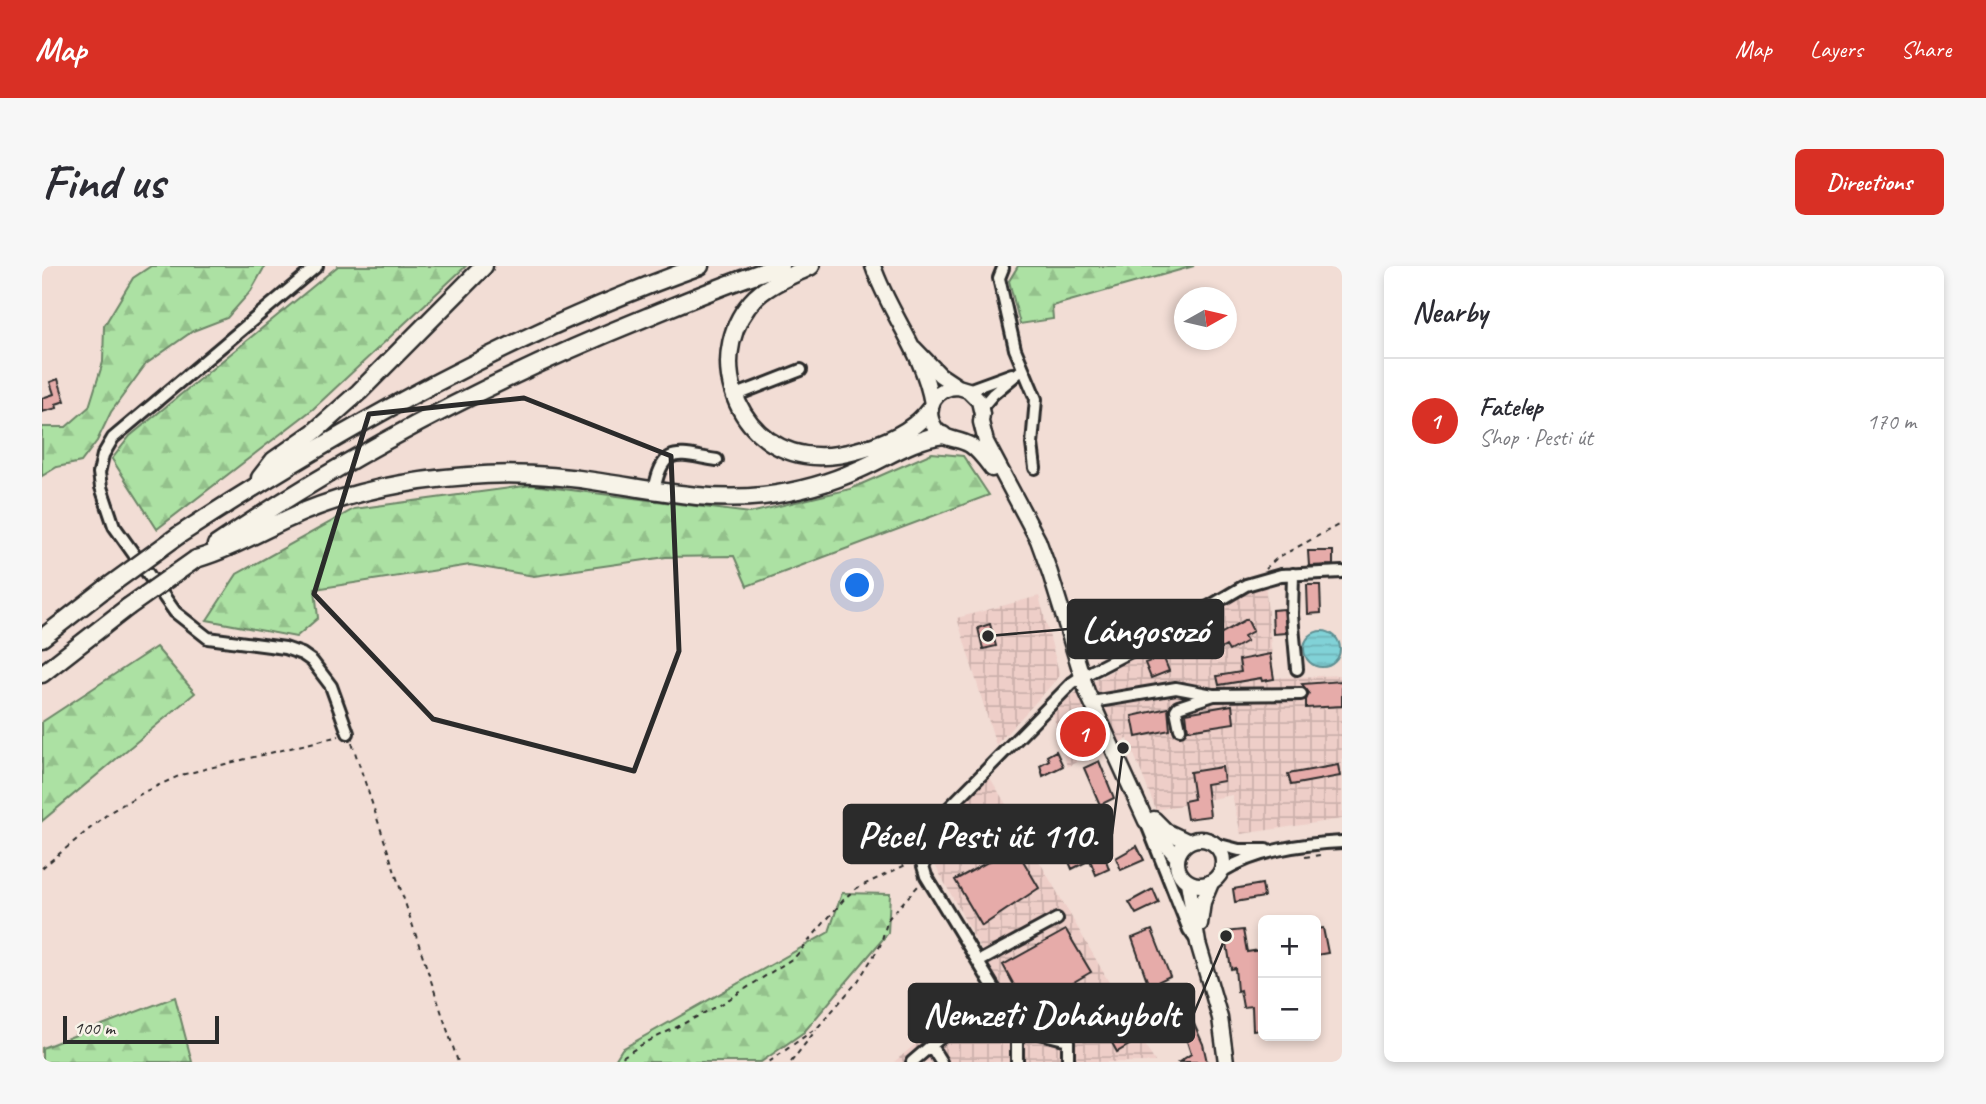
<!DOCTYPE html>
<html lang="en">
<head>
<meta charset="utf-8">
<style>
  :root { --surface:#fff; --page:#f7f7f7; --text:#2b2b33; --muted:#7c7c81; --line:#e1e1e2; --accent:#d93025 }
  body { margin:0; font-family:Caveat,sans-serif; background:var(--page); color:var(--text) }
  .controls { position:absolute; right:21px; bottom:21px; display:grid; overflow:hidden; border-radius:10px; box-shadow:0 4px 10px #0003 }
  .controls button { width:63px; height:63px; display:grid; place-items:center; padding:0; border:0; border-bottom:2px solid var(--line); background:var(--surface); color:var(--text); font:35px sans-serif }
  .compass { position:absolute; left:1132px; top:21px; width:63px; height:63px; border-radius:50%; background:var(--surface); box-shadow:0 4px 10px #0003; rotate:82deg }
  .scale { position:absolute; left:21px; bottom:18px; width:156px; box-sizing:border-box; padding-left:7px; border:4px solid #2b2b2b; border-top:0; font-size:19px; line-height:24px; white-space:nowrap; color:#2b2b2b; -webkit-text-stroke:5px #f7f3e8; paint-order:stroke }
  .you { position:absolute; left:816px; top:320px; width:24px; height:24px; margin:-18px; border:5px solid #fff; border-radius:50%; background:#1a73e8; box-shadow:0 0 0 10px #1a73e833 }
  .badge { display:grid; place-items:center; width:46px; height:46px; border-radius:50%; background:var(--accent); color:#fff; font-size:23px; font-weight:700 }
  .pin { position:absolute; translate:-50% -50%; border:4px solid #fff; box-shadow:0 2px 7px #0006 }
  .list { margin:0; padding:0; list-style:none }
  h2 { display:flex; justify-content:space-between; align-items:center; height:91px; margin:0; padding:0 28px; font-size:30px }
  h2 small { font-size:23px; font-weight:400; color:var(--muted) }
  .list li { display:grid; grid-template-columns:46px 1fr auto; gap:21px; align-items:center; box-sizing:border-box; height:126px; padding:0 28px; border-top:2px solid var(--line) }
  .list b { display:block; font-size:26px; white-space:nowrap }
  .list p { margin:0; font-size:23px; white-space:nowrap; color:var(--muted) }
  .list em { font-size:23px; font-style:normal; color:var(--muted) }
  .map { position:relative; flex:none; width:1300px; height:796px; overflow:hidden; border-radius:10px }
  header { display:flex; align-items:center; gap:42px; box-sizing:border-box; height:98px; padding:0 35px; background:var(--accent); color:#fff }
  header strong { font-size:33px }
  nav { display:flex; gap:38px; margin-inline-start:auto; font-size:24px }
  .intro { display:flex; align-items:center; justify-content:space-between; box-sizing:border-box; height:168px; padding:0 42px }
  h1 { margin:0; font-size:49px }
  .button { padding:18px 32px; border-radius:10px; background:var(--accent); color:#fff; font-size:24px; font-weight:700 }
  main { display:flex; gap:42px; padding:0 42px }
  aside { flex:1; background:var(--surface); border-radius:10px; box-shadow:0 4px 10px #0003 }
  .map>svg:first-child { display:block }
  .industrial { fill:url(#industrial-grid) }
  .forest { fill:url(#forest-firs); stroke:#6c8667; stroke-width:2 }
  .water { fill:url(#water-rules); stroke:#5f8f92; stroke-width:2 }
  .building { fill:#e6aba9; stroke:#2b2b2b; stroke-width:2 }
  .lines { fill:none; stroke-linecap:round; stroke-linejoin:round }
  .minor-casing { stroke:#2b2b2b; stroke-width:16 }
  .major-casing { stroke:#2b2b2b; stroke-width:19 }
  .highway-casing { stroke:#2b2b2b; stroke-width:21 }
  .path { stroke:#2b2b2b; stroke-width:2; stroke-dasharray:5 5; stroke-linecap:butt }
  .minor { stroke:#f7f3e8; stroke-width:10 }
  .major { stroke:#f7f3e8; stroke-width:14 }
  .highway { stroke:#f7f3e8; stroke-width:16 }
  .highway-bridge-casing { stroke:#2b2b2b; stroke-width:21; stroke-linecap:butt }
  .highway-bridge { stroke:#f7f3e8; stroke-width:16 }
  .marked { fill:none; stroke:#2b2b2b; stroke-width:5; stroke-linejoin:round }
  .leader { fill:none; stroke:#2b2b2b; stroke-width:2.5 }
  .callout-dot { fill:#2b2b2b; stroke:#f7f3e8; stroke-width:2.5 }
  .callout { fill:#2b2b2b; stroke:#2b2b2b; stroke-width:2.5 }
  .callout-label { font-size:37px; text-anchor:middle; font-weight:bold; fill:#fff }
</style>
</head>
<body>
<header>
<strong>Map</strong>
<nav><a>Map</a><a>Layers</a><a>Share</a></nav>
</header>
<div class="intro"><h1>Find us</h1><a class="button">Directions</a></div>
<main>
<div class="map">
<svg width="1300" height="796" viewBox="0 0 1300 796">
  <defs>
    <pattern id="industrial-grid" width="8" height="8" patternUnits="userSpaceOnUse" patternTransform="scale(1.75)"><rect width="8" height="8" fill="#eecec8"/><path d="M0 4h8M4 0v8" fill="none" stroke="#ccb1ac"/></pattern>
    <pattern id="forest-firs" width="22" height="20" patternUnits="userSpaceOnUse" patternTransform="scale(1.75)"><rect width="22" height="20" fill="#ace1a3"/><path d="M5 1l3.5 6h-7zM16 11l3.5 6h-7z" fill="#94c18c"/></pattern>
    <pattern id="water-rules" width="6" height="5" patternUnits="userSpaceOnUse" patternTransform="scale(1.75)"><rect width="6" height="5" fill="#81d2d7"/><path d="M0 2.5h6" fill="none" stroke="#70b4b9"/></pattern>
  </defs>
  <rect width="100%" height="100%" fill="#f2ddd5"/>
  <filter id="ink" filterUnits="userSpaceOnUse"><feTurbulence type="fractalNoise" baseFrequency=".0143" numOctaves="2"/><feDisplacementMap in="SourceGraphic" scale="14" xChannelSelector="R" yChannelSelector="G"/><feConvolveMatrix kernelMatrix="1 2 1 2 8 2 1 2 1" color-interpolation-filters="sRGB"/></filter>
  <g filter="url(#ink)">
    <!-- industrial -->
    <path class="industrial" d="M1223,316L1232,412L1300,409V553L1199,568L1190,529L1114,544L1086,473L1057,484L1025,501L1011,448L1027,431L1195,328Z
      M997,330L1018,410L954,479L915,352Z
      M947,510L977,560L1113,796H980L981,760L878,572Z
      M942,721L962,752L968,776L967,796H852Z"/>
    <!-- forest -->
    <path class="forest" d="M109,0H223L209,25L185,52L151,65L104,98L69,146L55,175L39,196L15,201L0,210V161H24L47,141L61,96L62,60L91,12Z
      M296,0H424L271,143L115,263L70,193L88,170Z
      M976,0H1152L1010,40L1011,53L978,58L967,15Z
      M890,187L921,190L947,229L705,320L692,290L624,291L492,310L428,299L273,323L276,352L254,371L165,354L195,308L312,243L490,219L708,247L808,223Z
      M114,381L153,427L0,555V456Z
      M800,627L848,628L846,667L762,766L719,796H572L580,783L787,666Z
      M133,731L150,796H0V782Z"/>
    <!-- water -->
    <path class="water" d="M1262 383a18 18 0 1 1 36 0a18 18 0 1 1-36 0Z"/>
    <!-- building -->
    <path class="building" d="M16,113L23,135L14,138L15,142L0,146V132L12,128L8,116Z
      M1266,285H1291V299L1267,300Z
      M1265,319H1278L1279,347L1266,348Z
      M1242,343L1244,367L1231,368L1230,344Z
      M1205,353L1211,365L1202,370L1205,375L1187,385L1184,380L1177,384L1167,367L1177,362L1180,367Z
      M948,358L954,380L941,383L936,362Z
      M1228,388L1232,413L1220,415L1219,412L1177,419L1175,410L1199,406L1197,394Z
      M1121,390L1127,405L1109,412L1103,397Z
      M1300,415V440L1264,442V434L1267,427L1260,418Z
      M1190,439L1192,457L1146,464L1144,447Z
      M1126,442L1128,464L1094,471L1090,450Z
      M1014,485L1021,500L1001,510L998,499L1007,494L1005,490Z
      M1057,495L1072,532L1058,539L1042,502Z
      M1296,499L1298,510L1249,519L1246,508Z
      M1180,501L1182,515L1164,518L1168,550L1145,553L1142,535L1152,533L1148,506Z
      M1059,544L1063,552L1038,564L1031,589L1052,580L1058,593L1063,591L1067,603L1054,609L1048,594L1030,603L1021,581L1011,588L995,563L1005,558L1010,566Z
      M1095,580L1102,594L1079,604L1074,592Z
      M973,581L997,622L940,660L913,614Z
      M1220,618L1222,631L1193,636L1191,623Z
      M1111,623L1117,637L1094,648L1087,636Z
      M1281,662L1286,687L1274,689V663Z
      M1024,664L1049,706L985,743L961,699Z
      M1110,664L1128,710L1107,720L1090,672Z
      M1201,664L1205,686L1218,684L1221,706V763L1211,764L1210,740L1201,741L1198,724L1195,725L1193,702L1189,703L1183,666Z
      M1143,725L1149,737L1144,740L1161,778L1165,796H1137L1149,788L1143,769L1134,773L1127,757L1137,752L1127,733Z
      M1081,753L1094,775L1075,786L1063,764Z"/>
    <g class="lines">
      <!-- minor casing -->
      <g class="minor-casing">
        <path id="minor" d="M275,0L71,172L61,189L57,207L59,221L72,260L133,346L166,372L243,382L260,388L270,395L289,420L306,467
          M961,2L957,12L973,83L994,133L990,178L993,202
          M926,124L970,108
          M692,130L759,104
          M940,141L951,128L981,103
          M612,225C621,178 635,188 675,194
          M1251,308L1250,349L1255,403
          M1050,436L1134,422L1171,429
          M1138,463L1134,444L1136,441L1172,429L1259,428
          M1106,561L1147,664L1154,674
          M1174,578L1197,584H1224
          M1179,606C1215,584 1259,578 1300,576
          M936,696L1015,653
          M994,766L1060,732
          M975,768L994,766L1026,774V796
          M889,780L899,796
          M870,796L953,725
          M975,796V768L970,752L884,610L878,590L881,572L904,545L1030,417L1039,411L1112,373L1204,319L1239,309L1300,306"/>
      </g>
      <!-- major casing -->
      <g class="major-casing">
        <path id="major" d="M831,0C847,48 882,87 890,138
          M872,82L898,109L916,121L926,124L937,135L940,148L939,156L944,176L996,274L1008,307L1045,426L1104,555L1135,591
          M916,121C907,121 898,124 892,133C884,145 889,163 902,170C911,174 920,174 928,179C937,185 944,195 950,203
          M1112,553L1124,565L1145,575
          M1135 596a23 23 0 1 1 46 0a23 23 0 1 1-46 0Z
          M1146,616L1156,677L1178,752L1184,796
          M1158,658L1161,636L1169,617"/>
      </g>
      <!-- highway casing -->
      <g class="highway-casing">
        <path id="highway" d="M769,0C751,9 729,17 714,31C662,83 689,177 763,189C786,193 809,187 831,180C852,173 875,161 888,143
          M218,212L232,194L272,166L317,126L442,0
          M137,269C301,162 473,66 658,0
          M174,279C309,187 454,112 605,51C649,33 693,14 738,0
          M154,293C192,282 225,261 261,246C312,225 370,214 426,210C470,206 515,209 558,216C613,224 665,236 721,230C755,226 788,217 818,203C845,191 871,173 901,169
          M0,372L64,322
          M0,408L86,341"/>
      </g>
      <!-- path -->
      <path class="path" d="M1223,303L1235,292L1300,257
        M310,477L416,796
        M1154,565L1173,567
        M1263,591L1278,589
        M0,602L68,546L104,525L139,509L297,470
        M572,796L601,778L678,739L753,691L804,631L815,622L870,596
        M727,796L777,760L816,715L838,680L846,653L877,619
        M749,796L774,764"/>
      <!-- minor -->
      <use href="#minor" class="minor"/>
      <!-- major -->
      <use href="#major" class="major"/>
      <!-- highway -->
      <use href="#highway" class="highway"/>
      <!-- highway-bridge casing -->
      <g class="highway-bridge-casing">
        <path id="highway-bridge" d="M64,322L137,269
          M86,341L154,293"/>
      </g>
      <!-- highway-bridge -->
      <use href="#highway-bridge" class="highway-bridge"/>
    </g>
  </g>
  <!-- marked area -->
  <path class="marked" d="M482,132L629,190L637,385L592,505L391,453L272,328L327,148Z"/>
  <!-- callouts -->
  <path class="leader" d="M946 370L1026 363M1081 482L1070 568M1184 670L1152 747"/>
  <g class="callout-dot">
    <circle cx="946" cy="370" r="7"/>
    <circle cx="1081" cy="482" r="7"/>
    <circle cx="1184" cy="670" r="7"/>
  </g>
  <g class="callout">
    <rect x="1026" y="334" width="155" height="58" rx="7"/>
    <rect x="802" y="539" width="268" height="58" rx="7"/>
    <rect x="867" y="718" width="285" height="58" rx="7"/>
  </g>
  <g class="callout-label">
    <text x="1103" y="376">Lángosozó</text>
    <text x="936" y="581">Pécel, Pesti út 110.</text>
    <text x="1009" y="760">Nemzeti Dohánybolt</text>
  </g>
</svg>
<div class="controls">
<button>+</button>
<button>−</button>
</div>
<svg class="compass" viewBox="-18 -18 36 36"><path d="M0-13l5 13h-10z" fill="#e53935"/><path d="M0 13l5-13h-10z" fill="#7c7c81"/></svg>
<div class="scale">100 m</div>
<div class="you"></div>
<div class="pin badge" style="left:1041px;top:468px">1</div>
</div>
<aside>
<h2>Nearby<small></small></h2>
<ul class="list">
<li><span class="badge">1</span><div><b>Fatelep</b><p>Shop · Pesti út</p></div><em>170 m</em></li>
</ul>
</aside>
</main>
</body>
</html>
